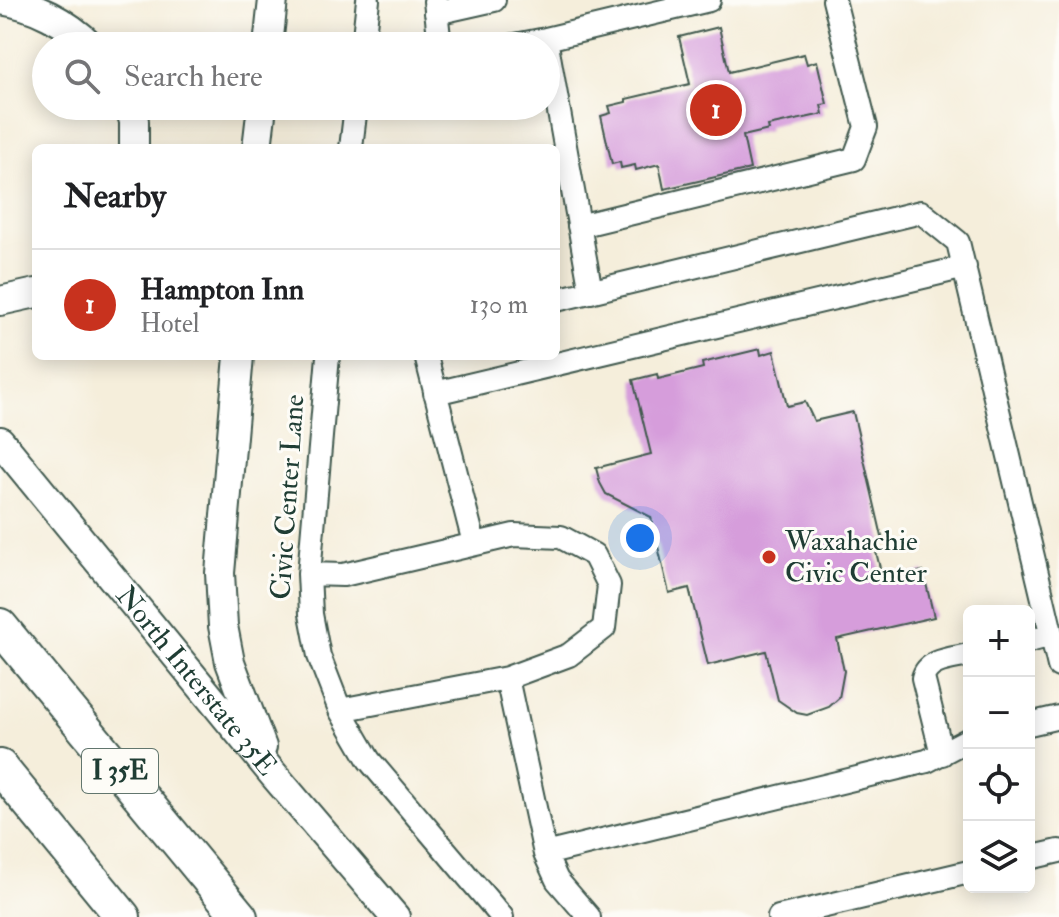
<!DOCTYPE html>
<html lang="en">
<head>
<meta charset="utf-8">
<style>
  :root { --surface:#fff; --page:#f6f6f6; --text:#202124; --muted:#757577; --line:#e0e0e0; --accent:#c8321e }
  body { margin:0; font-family:"IM FELL Double Pica",serif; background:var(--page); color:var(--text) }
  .controls { position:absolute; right:24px; bottom:24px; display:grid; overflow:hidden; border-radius:12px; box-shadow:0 4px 20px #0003 }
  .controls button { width:72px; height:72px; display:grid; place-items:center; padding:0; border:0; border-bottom:2px solid var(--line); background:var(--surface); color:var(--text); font:40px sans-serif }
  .you { position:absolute; left:640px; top:538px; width:28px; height:28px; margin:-20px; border:6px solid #fff; border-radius:50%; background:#1a73e8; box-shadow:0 0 0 12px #1a73e833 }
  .badge { display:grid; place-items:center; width:52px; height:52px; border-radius:50%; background:var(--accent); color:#fff; font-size:26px; font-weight:700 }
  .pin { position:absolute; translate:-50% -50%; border:4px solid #fff; box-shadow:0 2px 8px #0006 }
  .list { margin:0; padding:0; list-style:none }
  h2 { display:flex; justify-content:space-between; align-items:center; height:104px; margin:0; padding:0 32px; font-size:34px }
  h2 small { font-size:26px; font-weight:400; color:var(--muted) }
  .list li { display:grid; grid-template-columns:52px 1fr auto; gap:24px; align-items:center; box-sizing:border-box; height:112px; padding:0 32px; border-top:2px solid var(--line) }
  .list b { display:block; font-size:30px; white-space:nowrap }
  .list p { margin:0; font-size:26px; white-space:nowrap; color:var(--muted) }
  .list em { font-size:26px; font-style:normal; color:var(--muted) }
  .icon { flex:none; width:44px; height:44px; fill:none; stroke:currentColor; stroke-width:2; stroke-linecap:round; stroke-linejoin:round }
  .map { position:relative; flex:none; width:1059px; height:917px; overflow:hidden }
  .search { position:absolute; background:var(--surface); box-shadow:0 4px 20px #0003; left:32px; top:32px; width:528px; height:88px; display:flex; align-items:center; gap:20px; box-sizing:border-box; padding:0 28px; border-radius:44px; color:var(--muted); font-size:30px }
  .panel { position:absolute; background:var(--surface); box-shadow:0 4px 20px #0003; left:32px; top:144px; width:528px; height:216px; border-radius:12px }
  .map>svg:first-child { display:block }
  .building { fill:#d69ddb }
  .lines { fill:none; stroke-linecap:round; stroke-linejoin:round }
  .minor-casing { stroke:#3f584d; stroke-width:26 }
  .major-casing { stroke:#3f584d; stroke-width:32 }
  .highway-casing { stroke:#3f584d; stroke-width:38 }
  .minor { stroke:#fff; stroke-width:22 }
  .major { stroke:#fff; stroke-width:28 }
  .highway { stroke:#fff; stroke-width:34 }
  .poi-dot { fill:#c8321e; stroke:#fdfcf7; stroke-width:3 }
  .labels { text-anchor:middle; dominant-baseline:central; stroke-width:6; stroke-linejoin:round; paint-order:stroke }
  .shield { fill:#fdfcf7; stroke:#62766e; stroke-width:2 }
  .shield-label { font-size:26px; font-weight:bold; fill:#1f3d34 }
  .street-label { font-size:28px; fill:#1f3d34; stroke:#fdfcf7 }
  .poi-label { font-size:28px; fill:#1f3d34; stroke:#fdfcf7; text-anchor:start }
</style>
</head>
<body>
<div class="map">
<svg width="1059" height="917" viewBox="0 0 1059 917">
  <rect width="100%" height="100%" fill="#fdfcf7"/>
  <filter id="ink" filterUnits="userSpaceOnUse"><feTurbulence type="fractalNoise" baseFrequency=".0125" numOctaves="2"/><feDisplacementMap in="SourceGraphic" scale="16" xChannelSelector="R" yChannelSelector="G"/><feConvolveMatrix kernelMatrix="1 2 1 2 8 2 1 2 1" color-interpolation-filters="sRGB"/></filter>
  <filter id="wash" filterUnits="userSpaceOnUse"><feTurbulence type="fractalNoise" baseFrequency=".006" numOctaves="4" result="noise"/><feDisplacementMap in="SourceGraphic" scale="32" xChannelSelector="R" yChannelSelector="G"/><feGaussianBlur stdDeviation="1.8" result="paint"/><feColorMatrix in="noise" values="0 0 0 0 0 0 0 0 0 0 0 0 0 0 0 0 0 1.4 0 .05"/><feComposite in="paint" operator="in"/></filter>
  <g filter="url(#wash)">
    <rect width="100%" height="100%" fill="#f5eedb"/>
    <g id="blocks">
      <!-- building -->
      <path class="building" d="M719,27L729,72L804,54L807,64L817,61L827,104L821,105L823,114L768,126L769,130L743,136L750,169L664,189L659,164L636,170L635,165L621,168L620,162L612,164L601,116L611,113L609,106L626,102V99L690,84L679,37Z
        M760,349L761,355L774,351L787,406L805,402L814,421L853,412L883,541L874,544L883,580L923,571L934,617L837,639L844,671L839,698L829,707L807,715L797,713L778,700L766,651L708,665L689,588L669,593L651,517L606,494L600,483L596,468L651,454L633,380L657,374L658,379L703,368L702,363Z"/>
    </g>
  </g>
  <g filter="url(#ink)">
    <use href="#blocks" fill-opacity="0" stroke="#3f584d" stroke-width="2"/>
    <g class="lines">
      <!-- minor casing -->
      <g class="minor-casing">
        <path id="minor" d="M435,1L440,46
          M436,13L494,0
          M546,39L709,0
          M363,46L368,0
          M510,46L546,39L591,292
          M351,148L356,106
          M579,226L854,159L866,127L834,0
          M556,300L921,212L958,242L1059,666
          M328,356L309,574L311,614L319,656L340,710L369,760L502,917
          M426,356L474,543
          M435,393L965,267
          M309,574L343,575L514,535L561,537L594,555L609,585L604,628L569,655L507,678
          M1029,641L1052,635
          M340,710L507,678L545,854L557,880L589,917
          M1029,724L1059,717
          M942,754L923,678C928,659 952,659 969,655
          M545,854L927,761L969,739
          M1029,858L1059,851
          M779,917L969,872"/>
      </g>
      <!-- major casing -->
      <g class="major-casing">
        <g id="major">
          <path d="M0,0C34,5 67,22 91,46"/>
          <path d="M268,46L273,0"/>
          <path d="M129,106L134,121V148"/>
          <path d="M257,148L262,106"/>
          <path d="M0,301L36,293"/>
          <path d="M239,356L220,573L223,626L230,662L262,747"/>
          <path id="s1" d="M0,441L273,774L395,917"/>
        </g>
      </g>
      <!-- highway casing -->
      <g class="highway-casing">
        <path id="highway" d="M0,626L240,917
          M0,767L123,917"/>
      </g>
      <!-- minor -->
      <use href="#minor" class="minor"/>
      <!-- major -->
      <use href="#major" class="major"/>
      <!-- highway -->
      <use href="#highway" class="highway"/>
    </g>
  </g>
  <!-- markers -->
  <circle class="poi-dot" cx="769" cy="557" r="8"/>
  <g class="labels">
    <!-- shield labels -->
    <rect class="shield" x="82" y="749" width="76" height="44" rx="6"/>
    <g class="shield-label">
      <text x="120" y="771">I 35E</text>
    </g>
    <!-- street labels -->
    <g class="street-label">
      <text transform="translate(288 497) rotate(-86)">Civic Center Lane</text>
      <text stroke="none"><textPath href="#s1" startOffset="310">North Interstate 35E</textPath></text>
    </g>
    <!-- poi labels -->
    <g class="poi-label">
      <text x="785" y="541">Waxahachie<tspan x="785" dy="32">Civic Center</tspan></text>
    </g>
  </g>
</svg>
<div class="controls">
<button>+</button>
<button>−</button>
<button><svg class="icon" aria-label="locate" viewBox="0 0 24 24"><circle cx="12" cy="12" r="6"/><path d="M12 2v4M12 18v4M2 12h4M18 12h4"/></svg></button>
<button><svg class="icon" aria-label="layers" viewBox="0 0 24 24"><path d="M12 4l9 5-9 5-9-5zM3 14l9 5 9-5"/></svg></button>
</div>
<div class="you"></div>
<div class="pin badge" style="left:716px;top:110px">1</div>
<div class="search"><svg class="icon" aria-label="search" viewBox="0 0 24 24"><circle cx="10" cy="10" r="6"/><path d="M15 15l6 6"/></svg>Search here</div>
<section class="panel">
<h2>Nearby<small></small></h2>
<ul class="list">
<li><span class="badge">1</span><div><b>Hampton Inn</b><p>Hotel</p></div><em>130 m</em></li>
</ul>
</section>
</div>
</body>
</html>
